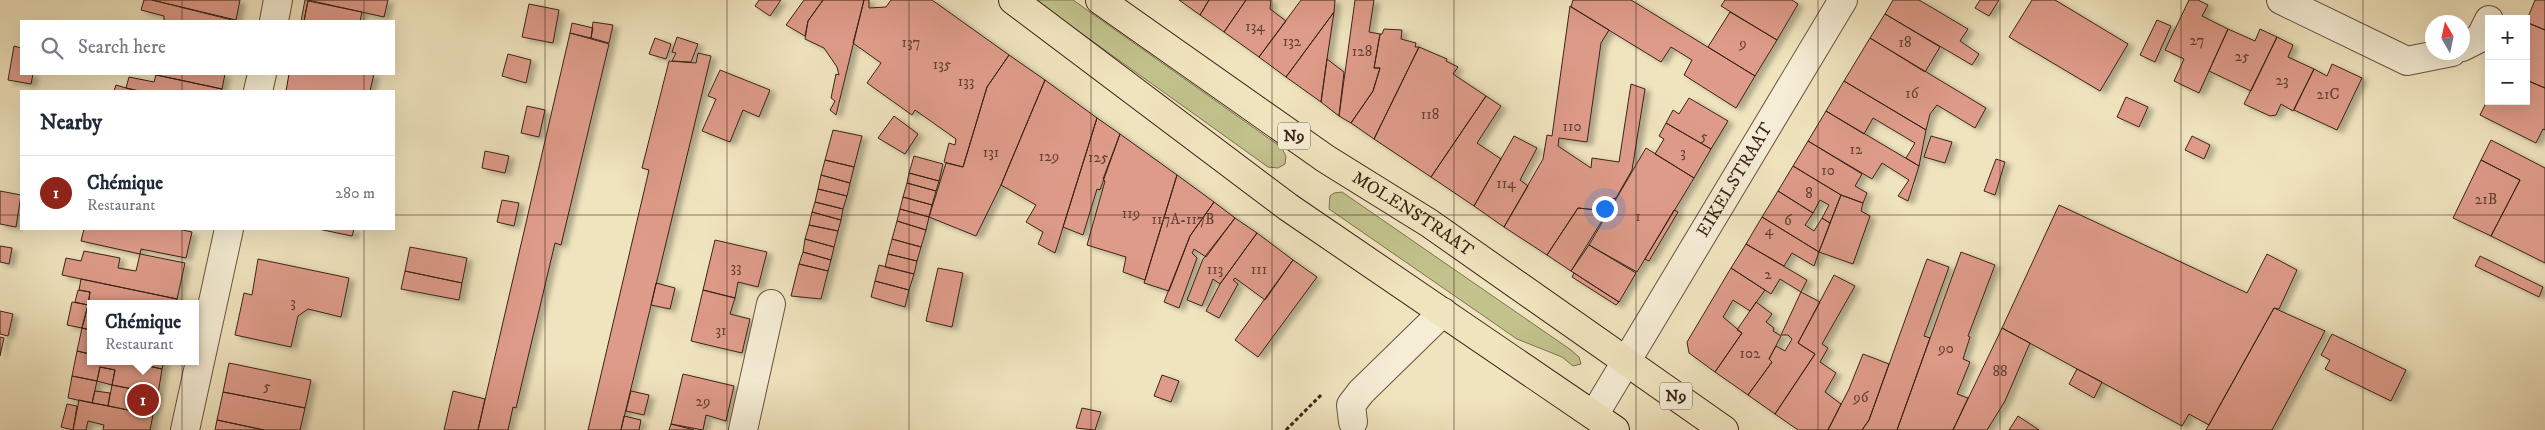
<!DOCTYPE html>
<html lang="en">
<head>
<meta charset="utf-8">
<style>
  :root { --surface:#fff; --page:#f2f2f3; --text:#1f2937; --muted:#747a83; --line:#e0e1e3; --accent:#8f2418 }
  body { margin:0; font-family:"IM FELL DW Pica",serif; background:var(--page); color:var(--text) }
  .controls { position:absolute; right:15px; top:15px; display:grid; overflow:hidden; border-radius:0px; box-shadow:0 5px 20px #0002 }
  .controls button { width:45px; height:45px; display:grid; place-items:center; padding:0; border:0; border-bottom:1px solid var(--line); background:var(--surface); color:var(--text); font:25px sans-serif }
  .compass { position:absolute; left:2425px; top:15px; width:45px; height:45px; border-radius:50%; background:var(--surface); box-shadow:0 5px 20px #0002; rotate:351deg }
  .you { position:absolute; left:1604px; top:208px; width:18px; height:18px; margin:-12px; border:4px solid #fff; border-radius:50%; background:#1a73e8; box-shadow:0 0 0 8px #1a73e833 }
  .badge { display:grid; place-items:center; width:32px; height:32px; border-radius:50%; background:var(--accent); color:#fff; font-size:16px; font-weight:700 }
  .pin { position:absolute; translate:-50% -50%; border:2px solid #fff; box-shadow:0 1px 5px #0006 }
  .popup { position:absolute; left:87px; top:300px; width:112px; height:65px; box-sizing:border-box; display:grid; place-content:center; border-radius:0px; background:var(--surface); filter:drop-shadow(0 1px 4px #0005); font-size:16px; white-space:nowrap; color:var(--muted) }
  .popup b { font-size:19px; color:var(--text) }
  .popup::after { content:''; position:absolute; left:50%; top:100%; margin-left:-10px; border:10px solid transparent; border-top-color:var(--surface) }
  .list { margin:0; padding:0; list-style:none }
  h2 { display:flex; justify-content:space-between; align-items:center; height:65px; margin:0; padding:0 20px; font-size:21px }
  h2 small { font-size:16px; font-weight:400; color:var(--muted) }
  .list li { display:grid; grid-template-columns:32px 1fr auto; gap:15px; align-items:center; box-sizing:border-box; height:75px; padding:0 20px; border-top:1px solid var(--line) }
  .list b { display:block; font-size:19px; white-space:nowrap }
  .list p { margin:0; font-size:16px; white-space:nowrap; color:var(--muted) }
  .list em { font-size:16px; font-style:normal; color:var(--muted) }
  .icon { flex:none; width:28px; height:28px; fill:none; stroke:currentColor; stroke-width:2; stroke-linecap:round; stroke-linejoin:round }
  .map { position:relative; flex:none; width:2545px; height:430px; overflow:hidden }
  .search { position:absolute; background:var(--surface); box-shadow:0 5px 20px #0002; left:20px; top:20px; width:375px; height:55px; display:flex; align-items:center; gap:12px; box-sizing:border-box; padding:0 18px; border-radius:0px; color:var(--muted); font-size:19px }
  .panel { position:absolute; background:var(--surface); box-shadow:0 5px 20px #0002; left:20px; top:90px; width:375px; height:140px; border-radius:0px }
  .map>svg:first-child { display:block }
  .grass { fill:#c1c28c; stroke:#7e7252 }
  .building { fill:#de9b89; stroke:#3a2317; filter:url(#shadow) }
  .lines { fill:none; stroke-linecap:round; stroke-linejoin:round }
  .minor-casing { stroke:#685341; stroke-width:30 }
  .primary-casing { stroke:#3a2317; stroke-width:30 }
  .path { stroke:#3a2317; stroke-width:3; stroke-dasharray:4 2.5; stroke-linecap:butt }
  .minor { stroke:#f5edd5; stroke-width:28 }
  .primary { stroke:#f0e4be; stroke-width:28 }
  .grid { fill:none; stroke:#3a2317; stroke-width:1; stroke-opacity:0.55 }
  .labels { text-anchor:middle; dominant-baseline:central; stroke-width:4; stroke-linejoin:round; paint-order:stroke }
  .number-label { font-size:15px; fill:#634134 }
  .shield { fill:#f5edd5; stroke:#726050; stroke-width:1 }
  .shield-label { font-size:16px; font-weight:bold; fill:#3a2317 }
  .street-label { font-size:18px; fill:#3a2317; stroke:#f5edd5 }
</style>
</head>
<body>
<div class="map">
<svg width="2545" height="430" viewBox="0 0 2545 430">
  <defs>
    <filter id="shadow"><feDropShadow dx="5.5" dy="3" stdDeviation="2.5" flood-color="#0004"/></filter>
  </defs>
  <rect width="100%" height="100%" fill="#f0e4be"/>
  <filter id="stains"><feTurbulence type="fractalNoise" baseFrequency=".004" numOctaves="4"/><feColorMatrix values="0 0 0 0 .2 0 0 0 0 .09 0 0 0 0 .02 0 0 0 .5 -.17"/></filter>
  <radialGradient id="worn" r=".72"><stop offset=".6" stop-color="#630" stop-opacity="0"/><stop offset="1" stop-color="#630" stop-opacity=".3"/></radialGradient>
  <!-- grass -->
  <path class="grass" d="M1035,0H1073L1281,147L1286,156L1285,164L1278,168L1268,167Z
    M1342,192L1571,350L1579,357L1581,364L1573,366L1562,357L1517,339L1329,209L1330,196L1334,193Z"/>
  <!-- building -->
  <path class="building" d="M144,0H152L236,21H164V16L141,10Z
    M152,0H240L236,20Z
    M305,0H308L304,21H301Z
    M308,0H388L384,17Z
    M759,0H781L770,16L755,6Z
    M804,0H823L808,21L805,36L786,25Z
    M823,0H864L836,115L830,110L835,101L831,98L836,74L839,75L837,67L824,48L805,39L808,21Z
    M864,0H869V8L886,7L891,0H932L1009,55L987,87L963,167L944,162L949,143L955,145L956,139L915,110L912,115L867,83L881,63L853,43Z
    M1179,0H1209L1200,15Z
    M1209,0H1246L1224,32L1200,15Z
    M1246,0H1271L1270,9L1286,21L1259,57L1224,32Z
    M1301,0H1335L1334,12L1286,77L1259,57Z
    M1355,0H1374L1369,32L1380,34L1374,68H1380L1373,91L1351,123L1339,116Z
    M1573,0H1631L1755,76L1736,108L1684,75L1692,60L1671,47L1661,62L1571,7Z
    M1725,0H1792L1798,4L1777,40L1721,6Z
    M1893,0H1919L1968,29L1960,41L1979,54L1972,65L1885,14Z
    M1980,0H1999L1989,16L1975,8Z
    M2032,0H2055L2128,44L2100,91L2009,37Z
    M2189,0H2198L2208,5L2202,16L2228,29L2199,93L2174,81L2184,59L2165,50Z
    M2535,0H2545V30L2526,22Z
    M308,1L362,12L360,21H304Z
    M529,4L559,10L553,43L522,37Z
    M1570,6L1609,30L1601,43L1587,142L1559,138L1558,146L1591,168L1592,158L1619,162L1631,84L1645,89L1632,170L1616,198L1609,200L1597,210L1578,208L1547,255L1504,227L1543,159L1547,135L1552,136Z
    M1334,12L1327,59L1321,102L1286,77Z
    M1730,12L1777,40L1755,76L1708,47Z
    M1885,14L1940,47L1925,72L1870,38Z
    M2157,20L2171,26L2155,62L2140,55Z
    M593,22L613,25L609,43L591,38Z
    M2526,22L2545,30V88L2526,80Z
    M572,23L593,28L591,38L570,33Z
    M1384,29L1402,30L1401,39L1416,43L1415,47H1419L1374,139L1351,123L1373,91L1380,68H1374L1380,34H1382Z
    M2228,29L2255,41L2260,29L2277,37L2251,91L2209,71Z
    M570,33L609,44L561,245L555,243L516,408L513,407L508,430H478Z
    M677,37L698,44L691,62L672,61L676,53L672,52Z
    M2277,37L2293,45L2288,57L2314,69L2293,111L2281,104L2276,115L2270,116L2244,104Z
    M655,38L671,44L666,59L649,54Z
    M1870,38L1986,108L1975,128L1937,105L1930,114L1926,130L1844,81Z
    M14,46L21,48V74H33L31,84L8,80Z
    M1419,47L1447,59L1446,61L1458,67L1453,74L1486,96L1431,177L1374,139Z
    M698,53L711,56L621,430H588L649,170L642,168L669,61L696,63Z
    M508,54L531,60L526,83L502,76Z
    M1009,55L1045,80L1001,185L976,236L929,217L946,163L963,167L987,87Z
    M1327,59L1344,72L1339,116L1321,102Z
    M2332,64L2362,78L2337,130L2294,110L2314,69L2327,76Z
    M720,70L770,90L759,117L743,110L730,142L702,131L716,99L708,96Z
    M152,74H225L222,89Z
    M289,74H374L370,91H286Z
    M156,75L222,89L221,91H139L126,88L129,77L154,82Z
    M1045,80L1097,118L1055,253L1038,244L1043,232L1026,222L1036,205L1001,185Z
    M2526,80L2545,88V130L2543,129L2536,143L2480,115L2489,97V101H2526Z
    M1844,81L1926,130L1919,166L1906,158L1915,143L1873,118L1864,134L1826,111Z
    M116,85L126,88L139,91H114Z
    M1486,96L1501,106L1477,143L1501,159L1474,206L1431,177Z
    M2126,97L2148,107L2139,127L2117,117Z
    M1689,98L1728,121L1711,149L1666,123L1673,110L1679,114Z
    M527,106L545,110L539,137L521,133Z
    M1826,111L1919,166L1908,201L1898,196L1909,180L1882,163L1872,179L1808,141Z
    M894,116L918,134L905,154L878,138Z
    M1097,118L1120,134L1100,190L1097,189L1083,235L1063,227Z
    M1666,123L1711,149L1694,178L1655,154L1664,139L1659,136Z
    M833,130L862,136L854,167L825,160Z
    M1120,134L1177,175L1145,280L1123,272L1126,257L1087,245L1105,181L1103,179Z
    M1514,136L1537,148L1520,180L1528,186L1504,227L1474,206Z
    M1931,136L1952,142L1945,163L1924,157Z
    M2192,136L2210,145L2204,159L2185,150Z
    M2491,140L2545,168V263L2491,236L2520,180L2481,160Z
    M1808,141L1862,174L1855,186L1867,193L1863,203L1841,195L1793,166Z
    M1646,148L1694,178L1637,272L1589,245Z
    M485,151L509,156L505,173L482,168Z
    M914,156L943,164L939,181L909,173Z
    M1996,159L2005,162L1995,195L1984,191Z
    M825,160L854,167L850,183L821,175Z
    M2481,160L2520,180L2491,236L2453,218Z
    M1793,166L1841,195L1830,223L1822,218L1829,205L1820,200L1813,213L1778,191Z
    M909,173L939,181L936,191L907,183Z
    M821,175L850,183L847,196L818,189Z
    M1177,175L1214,202L1190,236L1169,291L1144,283Z
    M907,183L936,191L932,205L903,197Z
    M818,189L847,196L843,209L815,202Z
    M0,191L21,195L16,227L0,224Z
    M1778,191L1813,213L1805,225L1814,231L1822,218L1830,223L1819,252L1762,217Z
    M1841,195L1863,203L1861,211L1870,216L1853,264L1819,252Z
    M903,197L932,205L929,217L900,209Z
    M1616,198L1571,271L1547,255L1578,208L1597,210L1609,200Z
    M502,200L519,203L514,226L497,222Z
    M815,202L843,209L841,220L812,212Z
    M1214,202L1235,218L1206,257L1194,249L1192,253L1197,258L1179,308L1164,302L1190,236Z
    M2059,205L2247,293L2267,254L2297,270L2279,309L2274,308L2209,425L2189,414L2182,426L2002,328Z
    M900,209L929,217L926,230L897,221Z
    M1674,210L1678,212L1649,261L1645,259Z
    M812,212L841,220L838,231L809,225Z
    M1762,217L1819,252L1814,266L1792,253L1784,266L1746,244Z
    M1235,218L1257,233L1220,284L1213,279L1202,306L1187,300L1203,259Z
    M897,221L926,230L921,247L892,239Z
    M809,225L838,231L834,247L805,239Z
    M84,229H178L192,232L186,258L141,249L140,254L81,241Z
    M318,229H354L352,236Z
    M1257,233L1293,260L1265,300L1235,278L1233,280L1238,284L1219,318L1206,311L1220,284Z
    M805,239L834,247L831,260L803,252Z
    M892,239L921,247L917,261L888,254Z
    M715,240L767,252L758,287L738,282L735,298L703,290Z
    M1746,244L1807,280L1801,292L1780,279L1771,294L1731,268Z
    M1589,245L1636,273L1619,302L1571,271Z
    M0,246L12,248L9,264L0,262Z
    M410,247L467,258L462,283L405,271Z
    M84,251L120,258L118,268L136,271L140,254L185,263L177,299L62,275L66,258L81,261Z
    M803,252L831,260L828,271L799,264Z
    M1961,252L1995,265L1968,336L1970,337L1963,359L1970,362L1957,394L1968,398L1953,430H1897Z
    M888,254L917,261L914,274L885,267Z
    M2480,256L2543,287L2539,297L2475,266Z
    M258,259L349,278L341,317L308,309L298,316L291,347L235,335L244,293L252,295Z
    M1927,259L1949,267L1924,336L1930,338L1897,430H1862L1869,420Z
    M1293,260L1317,277L1258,357L1235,340Z
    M799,264L828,271L821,299L791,296Z
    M879,265L914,274L909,290L875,281Z
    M938,268L963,273L952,327L926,321Z
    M1731,268L1765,290L1750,311L1733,300L1723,317L1742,333L1715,372L1689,353L1687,342Z
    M405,271L462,283L459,300L401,289Z
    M1574,273L1619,302L1616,305L1572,277Z
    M1834,275L1855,286L1822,344L1828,348L1820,362L1836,373L1825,392L1841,404L1828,430H1798L1775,414L1815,354L1798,343Z
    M81,279L177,299L176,304L88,305L90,292L79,290Z
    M875,281L909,290L905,307L871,297Z
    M656,283L675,288L670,309L651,305Z
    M78,290L90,292L88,305L75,302Z
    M703,290L735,298L730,314L750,319L742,353L691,341Z
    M1801,292L1820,302L1798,343L1815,354L1775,414L1748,395L1772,362L1769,359L1776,346L1785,351L1792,339L1788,335H1781Z
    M72,302L88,305L82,328L67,325Z
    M1756,302L1772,314L1766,322L1774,328L1773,331L1781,336L1769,359L1772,362L1748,395L1715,372L1742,333L1737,330Z
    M88,305H90V330L82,328Z
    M2274,308L2325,331L2272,430H2206Z
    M0,311L13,314L8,336L0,334Z
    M82,328L90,330V354L77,351Z
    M2002,328L2030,343L2005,401L1987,430H1953Z
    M2332,334L2406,370L2391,401L2325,369L2330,360L2321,355Z
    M0,337L4,338L0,356Z
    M77,351L90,354V361H125L162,369L158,394L112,385L115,370L100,367L97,381L72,376Z
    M1863,354L1889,364L1869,420L1862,430H1828L1849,389Z
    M125,361H164L162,369Z
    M229,363L311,380L305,408L223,392Z
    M100,367L115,370L112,385L97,381Z
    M2077,369L2102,382L2094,398L2069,384Z
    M683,374L734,386L726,421L706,415L703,430L671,424Z
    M1162,375L1179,381L1171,402L1154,396Z
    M72,376L97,381L92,403L68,398Z
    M112,385L158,394L153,415L108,406Z
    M95,391L110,393L108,406L92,403Z
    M453,391L485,399L478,430H444Z
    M631,391L649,395L644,415L626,411Z
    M223,392L305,408L300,430H264L217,420Z
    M79,400L153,415L150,430H103L104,425L88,421L86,430H73Z
    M67,404L77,406L73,430L61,427Z
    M1082,408L1101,412L1095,430L1076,428Z
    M624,416L641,420L639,430H621Z
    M2018,416L2039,430H2009Z
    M217,420L264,430H215Z
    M671,424L694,430H669Z"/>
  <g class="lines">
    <!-- minor casing -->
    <g class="minor-casing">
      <g id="minor">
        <path d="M2281,0L2407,61L2452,52"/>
        <path d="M274,21L278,0"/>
        <path d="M2462,47L2480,38L2489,20"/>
        <path d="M258,91L262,74"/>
        <path id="s1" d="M1594,415L1843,0"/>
        <path d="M1353,422L1351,405L1361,392L1443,312"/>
        <path d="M185,430L229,229"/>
        <path d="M743,430L771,304"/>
      </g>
    </g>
    <!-- primary casing -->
    <g class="primary-casing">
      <g id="primary">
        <path d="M1013,0L1288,207L1615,430"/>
        <path id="s2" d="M1100,0L1326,159L1429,223L1724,430"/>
      </g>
    </g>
    <!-- path -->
    <path class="path" d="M1286,430L1321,395"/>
    <!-- minor -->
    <use href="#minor" class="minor"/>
    <!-- primary -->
    <use href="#primary" class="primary"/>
  </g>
  <!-- grid -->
  <path class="grid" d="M182,0V21M364,0V21M545,0V430M727,0V430M909,0V430M1091,0V430M1272,0V430M1454,0V430M1636,0V430M1818,0V430M2000,0V430M2181,0V430M2363,0V430M182,74V91M364,74V91M0,215H21M394,215H2545M182,229V430M364,229V430"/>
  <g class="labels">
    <!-- number labels -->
    <g class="number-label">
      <text x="1255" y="26">134</text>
      <text x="2197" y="40">27</text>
      <text x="1292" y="41">132</text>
      <text x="911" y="42">137</text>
      <text x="1905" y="42">18</text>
      <text x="1743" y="43">9</text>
      <text x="1362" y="51">128</text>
      <text x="2242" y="56">25</text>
      <text x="942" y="64">135</text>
      <text x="2282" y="80">23</text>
      <text x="966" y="81">133</text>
      <text x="1912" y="93">16</text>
      <text x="2328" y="94">21C</text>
      <text x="1430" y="114">118</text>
      <text x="1572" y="126">110</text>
      <text x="1704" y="136">5</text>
      <text x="1856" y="149">12</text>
      <text x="991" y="152">131</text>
      <text x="1683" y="152">3</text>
      <text x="1049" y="156">129</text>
      <text x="1098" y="157">125</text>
      <text x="1828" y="170">10</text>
      <text x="1506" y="183">114</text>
      <text x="1809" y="193">8</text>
      <text x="2486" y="199">21B</text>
      <text x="1131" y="213">119</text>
      <text x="1638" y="216">1</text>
      <text x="1183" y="219">117A-117B</text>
      <text x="1788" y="220">6</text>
      <text x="1769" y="230">4</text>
      <text x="736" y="267">33</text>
      <text x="1215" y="269">113</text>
      <text x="1259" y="269">111</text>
      <text x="1768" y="274">2</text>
      <text x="293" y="302">3</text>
      <text x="721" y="330">31</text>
      <text x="1946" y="348">90</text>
      <text x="1750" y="353">102</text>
      <text x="2000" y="371">88</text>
      <text x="267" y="386">5</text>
      <text x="1861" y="397">96</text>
      <text x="703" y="401">29</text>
    </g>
    <!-- shield labels -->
    <g class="shield">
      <rect x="1278" y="122.5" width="32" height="27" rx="4"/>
      <rect x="1660" y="382.5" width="32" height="27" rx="4"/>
    </g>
    <g class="shield-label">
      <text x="1294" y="136">N9</text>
      <text x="1676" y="396">N9</text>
    </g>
    <!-- street labels -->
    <g class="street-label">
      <text stroke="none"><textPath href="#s1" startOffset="274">EIKELSTRAAT</textPath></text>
      <text stroke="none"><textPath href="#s2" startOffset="379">MOLENSTRAAT</textPath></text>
    </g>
  </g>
  <rect width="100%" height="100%" filter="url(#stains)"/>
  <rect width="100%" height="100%" fill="url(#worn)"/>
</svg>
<div class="controls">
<button>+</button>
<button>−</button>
</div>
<svg class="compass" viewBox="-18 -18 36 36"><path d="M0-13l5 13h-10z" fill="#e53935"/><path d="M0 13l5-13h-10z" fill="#747a83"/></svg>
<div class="you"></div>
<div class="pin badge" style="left:143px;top:400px">1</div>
<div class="popup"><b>Chémique</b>Restaurant</div>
<div class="search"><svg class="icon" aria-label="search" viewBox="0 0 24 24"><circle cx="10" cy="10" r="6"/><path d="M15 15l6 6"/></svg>Search here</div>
<section class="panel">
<h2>Nearby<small></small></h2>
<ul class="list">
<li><span class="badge">1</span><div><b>Chémique</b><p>Restaurant</p></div><em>280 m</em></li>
</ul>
</section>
</div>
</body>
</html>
